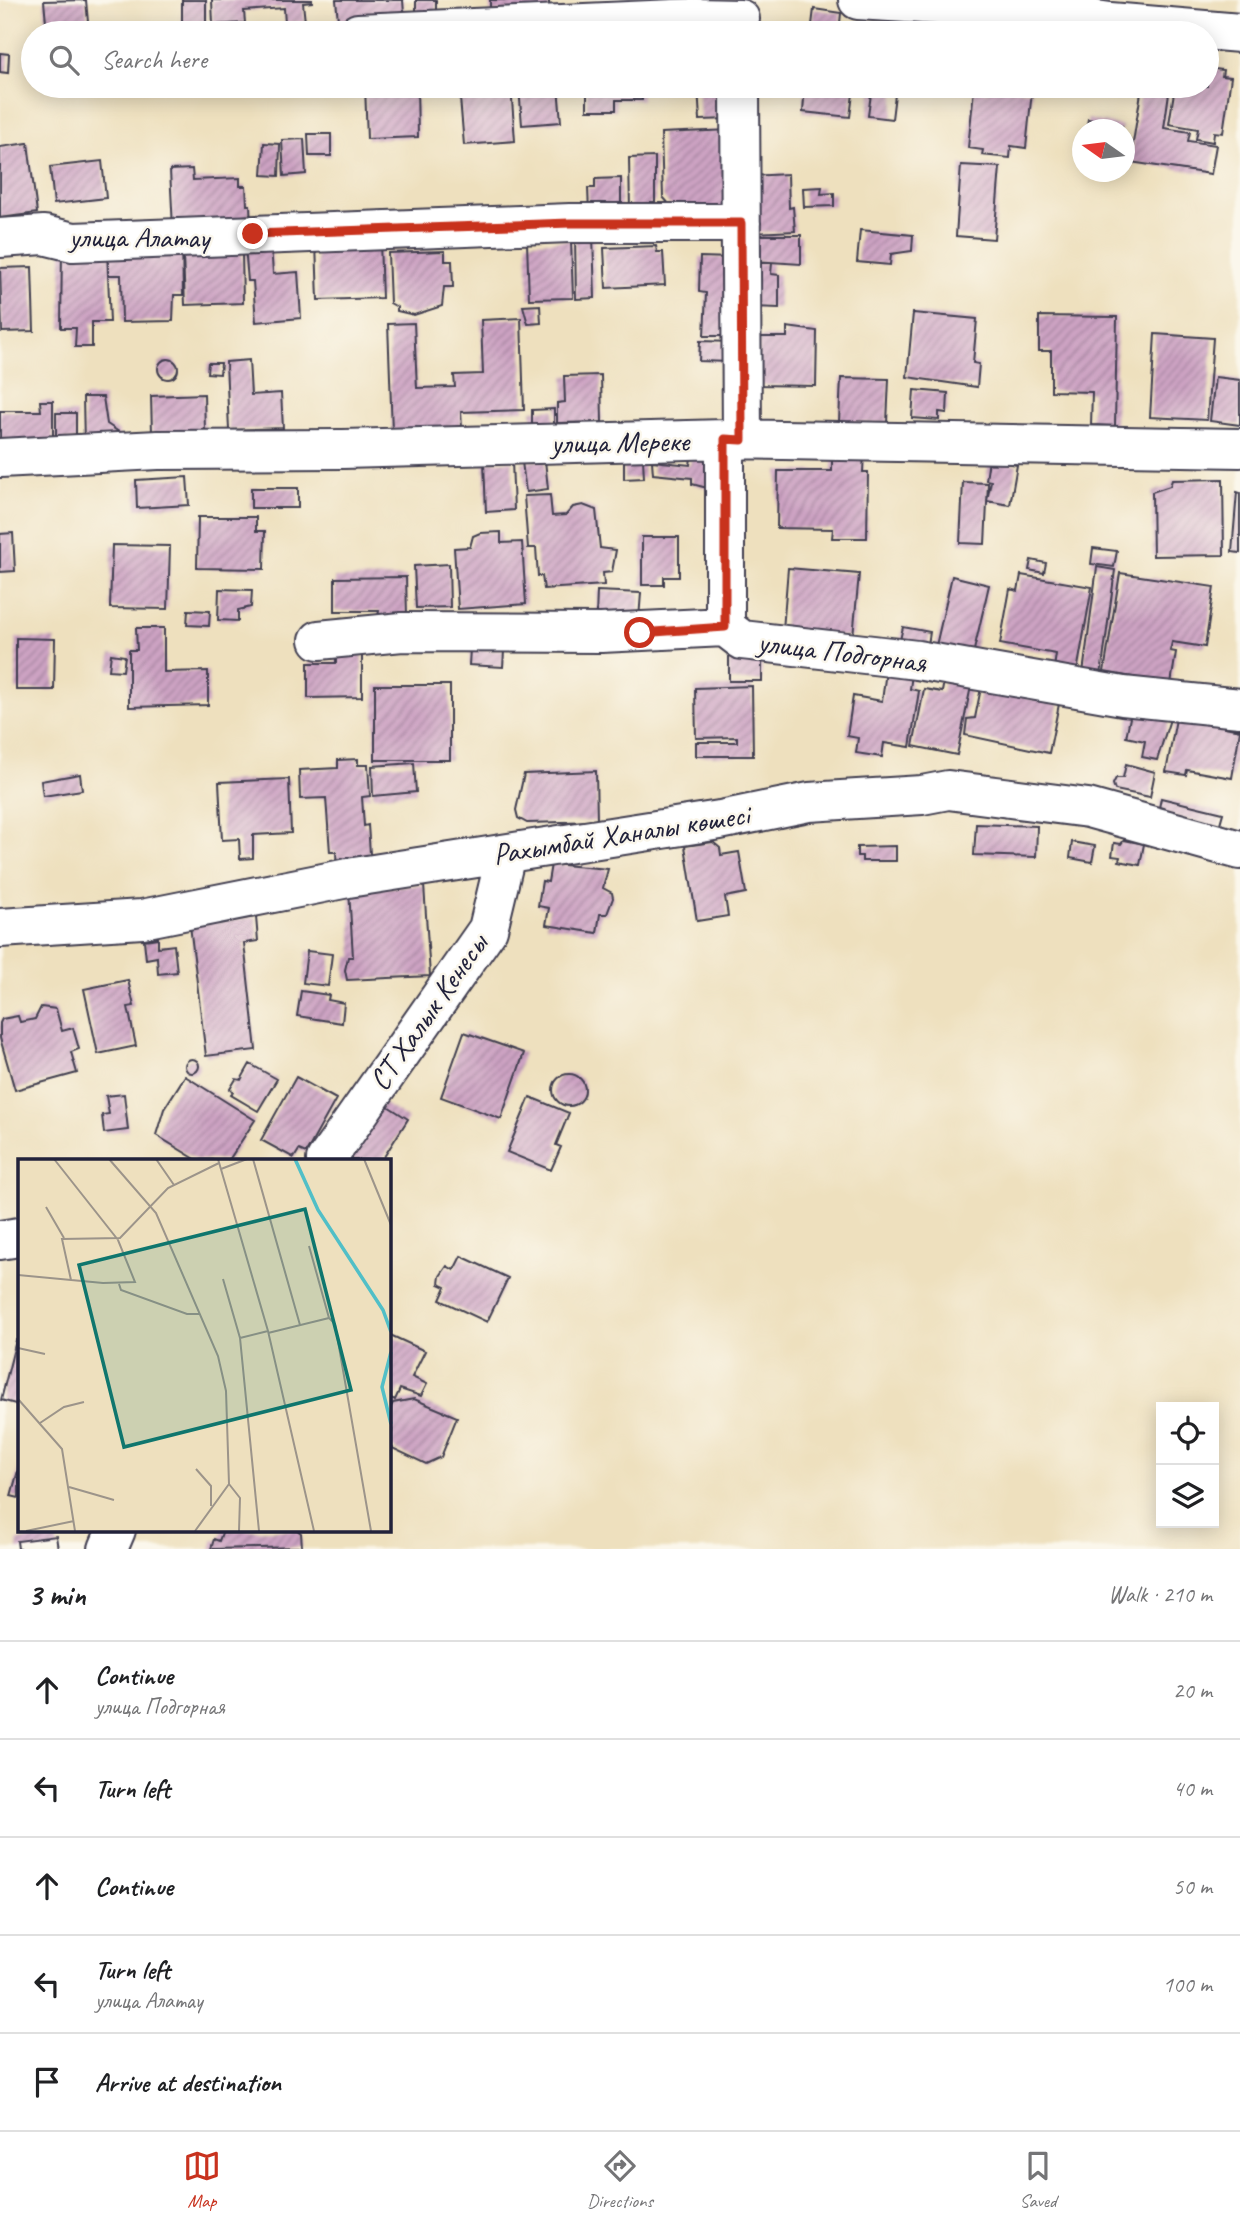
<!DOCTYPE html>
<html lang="en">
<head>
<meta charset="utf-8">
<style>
  :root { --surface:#fff; --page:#f2f2f2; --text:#202124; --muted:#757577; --line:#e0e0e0; --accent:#c8321e }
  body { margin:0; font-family:Caveat,sans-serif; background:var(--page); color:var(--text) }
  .controls { position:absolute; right:21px; bottom:21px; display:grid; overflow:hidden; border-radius:0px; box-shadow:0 4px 18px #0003 }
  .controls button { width:63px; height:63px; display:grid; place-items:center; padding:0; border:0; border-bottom:2px solid var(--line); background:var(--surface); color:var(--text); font:35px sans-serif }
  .compass { position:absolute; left:1072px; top:119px; width:63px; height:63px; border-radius:50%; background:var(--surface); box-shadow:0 4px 18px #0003; rotate:284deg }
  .stop { position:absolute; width:21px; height:21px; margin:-16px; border:5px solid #c8321e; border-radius:50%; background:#fff }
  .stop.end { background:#c8321e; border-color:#fff; box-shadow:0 2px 7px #0008 }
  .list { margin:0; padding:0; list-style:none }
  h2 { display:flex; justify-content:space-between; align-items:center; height:91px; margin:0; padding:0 28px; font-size:30px }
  h2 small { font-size:23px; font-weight:400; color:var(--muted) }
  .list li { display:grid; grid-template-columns:46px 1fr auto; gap:21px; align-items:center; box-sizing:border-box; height:98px; padding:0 28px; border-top:2px solid var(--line) }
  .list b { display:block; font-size:26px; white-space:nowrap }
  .list p { margin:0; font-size:23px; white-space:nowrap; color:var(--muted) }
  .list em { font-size:23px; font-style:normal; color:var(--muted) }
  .icon { flex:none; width:38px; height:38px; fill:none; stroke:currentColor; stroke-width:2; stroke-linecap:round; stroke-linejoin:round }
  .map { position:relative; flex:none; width:1240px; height:1549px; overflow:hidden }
  .search { position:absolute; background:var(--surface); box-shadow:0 4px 18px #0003; left:21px; right:21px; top:21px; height:77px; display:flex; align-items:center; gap:18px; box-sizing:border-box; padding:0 24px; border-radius:38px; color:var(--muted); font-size:26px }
  .sheet { height:581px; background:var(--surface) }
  nav { display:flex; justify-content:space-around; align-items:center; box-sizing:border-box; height:98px; border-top:2px solid var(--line); background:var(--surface); font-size:19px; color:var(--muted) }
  nav a { display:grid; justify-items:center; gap:4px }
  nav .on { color:var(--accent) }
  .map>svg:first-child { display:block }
  .building { fill:url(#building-hatch) }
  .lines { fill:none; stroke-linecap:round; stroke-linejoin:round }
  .minor-casing { stroke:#413e4f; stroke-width:42 }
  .minor { stroke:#fff; stroke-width:38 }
  .route { stroke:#c8321e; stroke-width:9 }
  .labels { text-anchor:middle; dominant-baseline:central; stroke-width:5; stroke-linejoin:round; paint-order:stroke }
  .street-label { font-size:30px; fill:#22223b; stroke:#fbf7ec }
  .inset-river { fill:none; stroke:#51bfc7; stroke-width:3.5 }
  .inset-road { fill:none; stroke:#9c948a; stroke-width:2 }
  .view { fill:#0f766e; fill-opacity:0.15; stroke:#0f766e; stroke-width:3.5 }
  .inset-edge { fill:none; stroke:#22223b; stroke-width:3.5 }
</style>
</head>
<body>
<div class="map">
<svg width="1240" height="1549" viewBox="0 0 1240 1549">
  <defs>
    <pattern id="building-hatch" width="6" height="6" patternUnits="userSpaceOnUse" patternTransform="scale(1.75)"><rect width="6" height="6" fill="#cda3c3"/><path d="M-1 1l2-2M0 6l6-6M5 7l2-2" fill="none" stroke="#a684a0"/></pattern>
  </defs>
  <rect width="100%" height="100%" fill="#fbf7ec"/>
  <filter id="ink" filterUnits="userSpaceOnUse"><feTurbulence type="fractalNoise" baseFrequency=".0143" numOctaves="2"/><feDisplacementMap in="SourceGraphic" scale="14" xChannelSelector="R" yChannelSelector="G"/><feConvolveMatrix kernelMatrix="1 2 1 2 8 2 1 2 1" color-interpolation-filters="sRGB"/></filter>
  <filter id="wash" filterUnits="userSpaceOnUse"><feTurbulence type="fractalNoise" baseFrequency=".00686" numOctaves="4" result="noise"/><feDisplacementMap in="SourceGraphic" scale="28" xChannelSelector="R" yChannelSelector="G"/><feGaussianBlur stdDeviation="1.57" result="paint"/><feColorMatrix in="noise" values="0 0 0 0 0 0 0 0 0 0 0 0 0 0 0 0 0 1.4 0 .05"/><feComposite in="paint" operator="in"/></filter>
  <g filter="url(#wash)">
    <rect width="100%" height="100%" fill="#eee0be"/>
    <g id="blocks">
      <!-- building -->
      <path class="building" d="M86,0L89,33H47L44,1Z
        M182,0H206V29L182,30Z
        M212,0H312V2L303,3L305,22L285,23L284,8L244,11L245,23L213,25Z
        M336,0H403L404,14L338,20Z
        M416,0H436V15L416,16Z
        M490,0H549V11L490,12Z
        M814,9L841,13L839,33H811Z
        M897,20L952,26L951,33H896Z
        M0,53L9,54L8,73L0,72Z
        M1207,68L1223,70L1222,76L1231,77L1223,133L1214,132L1213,142L1196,139L1198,129L1169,124L1175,86H1207Z
        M365,86H417L418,137L367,139Z
        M459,86H511L515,141L464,145Z
        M519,86H558L561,122L522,125Z
        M587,86H642V100H616V110H587Z
        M698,86H729L730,119L700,120Z
        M805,86H854L850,117L803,112Z
        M872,86H896L892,119L868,116Z
        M989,86L1032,91L1026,148L1011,146L1010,158L982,155L983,150L968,148L974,90L988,92Z
        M1142,86H1170L1164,128L1190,132L1188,141L1216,145L1211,174L1130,162Z
        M1088,119L1122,126L1121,130H1086Z
        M731,130L733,215L670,205L663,197L661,133Z
        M308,134H331V156H309Z
        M304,139L306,174L284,176L282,140Z
        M28,143L37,213L0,218V147Z
        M264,143L280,144L279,176L262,175Z
        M655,157V202H651V210L630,211L629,158Z
        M102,161L106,198L54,204L50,167Z
        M961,165L1000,167L994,239L956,236Z
        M192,169L193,180L240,178V186H246L247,205H250L251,228H173L170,170Z
        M788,174L789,208L793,207L795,231L752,233L749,176Z
        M621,178V212L589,213L588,188H595V179Z
        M822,187L821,194L834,193V206L804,207L803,188Z
        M860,230L913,235L912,251L891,254L890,265L857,262Z
        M593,235L595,298L576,299L575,236Z
        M753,235H801V264L752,261Z
        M571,240L573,298L529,299L527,242Z
        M380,241L382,298L318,300L316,243Z
        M182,244L183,295H174L173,321L122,322L121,275H108V245Z
        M271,244L273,274L298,272L301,318L256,322L253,281H248L245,246Z
        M656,246L657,252H663L665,285L606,288L604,248Z
        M62,249L107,251L110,322H92V347H75L76,328H61Z
        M445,251V261H452L453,287H444L442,306L414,315L397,311V307L390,303L388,253Z
        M242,252L243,303L185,305L183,254Z
        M700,257L731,258L729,336H704L706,293L699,292Z
        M756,263H772L771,274L779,275V308L754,307Z
        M32,267L34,331L2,332L0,268Z
        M540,305L541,323L528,324L523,306Z
        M913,313L977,319L973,363L979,364L977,387L907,377Z
        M1039,316L1117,317L1115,426L1091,425L1092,392L1051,391V351H1039Z
        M521,318L524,410L461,412L462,428L392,431L388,324L414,323L417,388L455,387L454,375L483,374L481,320Z
        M787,327L817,331L816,386L758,385L759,337H787Z
        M1155,334L1213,338L1207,420L1150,417Z
        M700,341L732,342V362L699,361Z
        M158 369a10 10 0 1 1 20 0a10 10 0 1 1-20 0Z
        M249,360L251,395L281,393L283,428L229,430L226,362Z
        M208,363H221L220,374L207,373Z
        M601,375L602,422L557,423V403L565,402L564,376Z
        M1215,377L1240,380V425L1210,421Z
        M841,378L889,379L887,423L839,422Z
        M914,390L948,393L947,413L939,412V420L912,418Z
        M204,394L205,431L152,433L151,396Z
        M83,397H103L107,424L119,432V443H84Z
        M40,401H53V446L0,447V411H41Z
        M554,409V425L532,426V410Z
        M56,413H76V440H56Z
        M832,452L864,453L863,472H868L867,538H832L833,529L777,528L778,471H832Z
        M691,458L711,460L707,488L692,484V478L653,474L652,461L690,465Z
        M624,459H643L644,478L624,479Z
        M545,460L548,489L526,492L522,462Z
        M989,460L1017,465L1010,505L987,501L991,481L986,480Z
        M512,461L514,510L486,512L484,462Z
        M187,477L189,505L137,508L136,480Z
        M1223,479L1224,555L1153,556L1152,492L1170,486L1172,480Z
        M963,482L988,483L985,544L960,543Z
        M251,488H298V508H251Z
        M1237,492L1240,493V553L1232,552Z
        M550,495L552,516L566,515L573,507L583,505L596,510L600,548L616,550L612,572L603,573L604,585L544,589L542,576H538L536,548H528L524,496Z
        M198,517H256V531H265L264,569L197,568Z
        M501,532V543L522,542L526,604L458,609L454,548L470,547L473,536L480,533Z
        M13,533L15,571L0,572V534Z
        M642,537H679V577H664V585H642Z
        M112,545L170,546L168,609L110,608Z
        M1093,548L1117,551L1114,567L1091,564Z
        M1031,560L1046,563L1044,573L1029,570Z
        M449,564L450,607L416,608L414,566Z
        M1097,567L1115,570L1101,675L1083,673Z
        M788,568L859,574L853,637L783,630Z
        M1120,573L1214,587L1205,647L1172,642L1170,651L1176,652L1170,690L1144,685L1145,679L1104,672Z
        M1021,575L1092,587L1077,672L1054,668L1056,654L1000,644L1010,589L1018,591Z
        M952,576L989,585L972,659L935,650Z
        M406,577L407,616H378L379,611H335V578Z
        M219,589L252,590L251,607L238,610V621L218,620Z
        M597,591L641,593L639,619L596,617Z
        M188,610L210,611L209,626L187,625Z
        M903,627L930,632L928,645L900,640Z
        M136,628H164V672L208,671V705L129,707V650H137Z
        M16,638L55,639L54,690H16Z
        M470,649L504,651L503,667L469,665Z
        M729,650L762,660V681H729Z
        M111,654L125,656L123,671L109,670Z
        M362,655V697L308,698V663H336V656Z
        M886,671L912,674L910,689L919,691L910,747L884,743L882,757L856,753L858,738L847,736L853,696L882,701Z
        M944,681L971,686L957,755L913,746L924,689L942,692Z
        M375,685H450V760H375Z
        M752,686L753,756H696V742H737V737L696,738L695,688Z
        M981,688L1059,704L1049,753L965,735L967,719L975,718Z
        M1132,708L1171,716L1157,760L1142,757L1145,741L1126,737Z
        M1176,719L1225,722L1224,727L1240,730L1232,778L1187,770L1186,775L1166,772Z
        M358,759V765H368L370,796L362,797L364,826L368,825L371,868L337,870L336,852H330L326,798L300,799L299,770L338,768V760Z
        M414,763L416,792L373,796L372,766Z
        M1126,764L1155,772L1150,797L1115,790L1113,784L1116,778H1123Z
        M596,771L597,821L527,823L518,818L516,810L524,774Z
        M80,774L82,790L43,796L41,781Z
        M289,779L291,833L253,835V858L240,859L239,839L222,840L219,782Z
        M1161,798L1223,813L1219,827L1158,813Z
        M976,824L1037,826L1036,857L974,855Z
        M1124,840L1144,844L1140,865L1119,861L1120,857L1112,856L1114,843L1121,844Z
        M713,842L720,848L721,855L739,852L746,893L725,897L728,916L697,921L685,846Z
        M1072,842L1095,846L1092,862L1070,858Z
        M896,846V861H862V856H857V847Z
        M551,864L608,869L603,888L612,893L613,898L607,914H600L597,933L546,925L549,908L538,906L542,881L548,882Z
        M424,885L430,976L347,980L345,970L348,957H353L349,890Z
        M256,917L258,941L244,943L256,1050L206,1056L190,925Z
        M158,938V947L174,945L177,972L158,974L157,957L146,959L144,940Z
        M307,951L332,954L328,986L303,983Z
        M128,980L134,1006L128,1007L136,1046L98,1054L84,989Z
        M301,991L329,995L328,1000L344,1003L342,1023L297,1016Z
        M41,1007L56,1009L62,1031L73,1028L79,1049L71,1052L77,1073L15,1090L0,1038V1023L2,1019L18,1016L20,1022L35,1019Z
        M464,1032L524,1053L501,1119L441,1097Z
        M185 1066a7 7 0 1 1 14 0a7 7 0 1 1-14 0Z
        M250,1064L277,1079L258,1111L231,1095L233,1091L230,1089L236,1079L241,1080Z
        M553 1090a16 16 0 1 1 32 0a16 16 0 1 1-32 0Z
        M185,1076L255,1120L229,1160H197L156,1135L164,1109Z
        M296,1077L336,1099L306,1153L299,1150L294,1158L261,1140Z
        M124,1094L128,1130L104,1133L102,1115L109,1114L106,1096Z
        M530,1097L569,1113L556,1145L561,1147L551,1170L507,1152Z
        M383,1103L408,1119L382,1160H347Z
        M461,1256L508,1278L487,1322L440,1300L446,1287L439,1284L440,1276L447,1266L454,1270Z
        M388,1334L425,1351L412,1377L427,1384L421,1396L400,1389L395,1400L388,1397Z
        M16,1340H19V1405L1,1400Z
        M414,1399L457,1417L441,1457L426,1464L388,1446L392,1430L388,1429V1412L393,1403Z
        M19,1467V1498L11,1496Z
        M223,1530H297L301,1533L302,1547L211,1549L214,1539L219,1541Z
        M56,1536L58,1549H18L17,1541Z"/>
    </g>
  </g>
  <g filter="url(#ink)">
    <use href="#blocks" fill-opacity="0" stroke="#413e4f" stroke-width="2"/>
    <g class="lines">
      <!-- minor casing -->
      <g class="minor-casing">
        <path id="minor" d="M858,0L1034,11L1110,22L1240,33
          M358,33L696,18L740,19
          M740,86L742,440
          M0,238L44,235L73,242L570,223H741
          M725,439V627
          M0,458L158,450L343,449L725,439L1240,448
          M319,640L402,632L601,633L725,627L742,640L917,660L1123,696L1240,708
          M0,928L142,919L348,878L720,820L809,802L922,795L948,790L1088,808L1240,850
          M326,1160L488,929L506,854
          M0,1240L19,1237
          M108,1549L116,1530"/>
      </g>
      <!-- minor -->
      <use href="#minor" class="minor"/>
    </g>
  </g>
  <g class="lines" filter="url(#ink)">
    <!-- route -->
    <path class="route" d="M253,234L570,223H741L742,440L725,439V627L640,633"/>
  </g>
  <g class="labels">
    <!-- street labels -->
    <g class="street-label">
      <text x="139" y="237">улица Алатау</text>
      <text transform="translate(620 442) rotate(-1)">улица Мереке</text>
      <text transform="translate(842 652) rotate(7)">улица Подгорная</text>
      <text transform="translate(621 834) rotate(-9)">Рахымбай Ханалы көшесі</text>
      <text transform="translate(428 1012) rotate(-55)">СТ Халык Кенесы</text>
    </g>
  </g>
  <!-- overview -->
  <g transform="translate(18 1159)">
    <rect width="373" height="373" fill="#eee0be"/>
    <path class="inset-river" d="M277,0L300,51L365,151L373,173M373,193L364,228L373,265"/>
    <path class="inset-road" d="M91,0L138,54L200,197L208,232L211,325L222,339L221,372M138,0L156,26M200,0L250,172L296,372M235,0L282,166M346,0L373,66M203,10L229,0M28,48L46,79M291,87L311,159L317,165L353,372M0,116L85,124L117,123L100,81L36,0M205,120L222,179L241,372M53,121L44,80L102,79L150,29L201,4M101,125L103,131L169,155H181M250,174L311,159M222,179L250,172M0,189L27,195M0,240L44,290L57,372M22,264L46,248L66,243M178,310L193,327V347M51,328L96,341M8,372L56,362M177,372L211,325"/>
    <path class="view" d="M287,50L333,231L106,288L61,106Z"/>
    <rect width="373" height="373" class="inset-edge"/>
  </g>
</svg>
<div class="controls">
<button><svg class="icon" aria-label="locate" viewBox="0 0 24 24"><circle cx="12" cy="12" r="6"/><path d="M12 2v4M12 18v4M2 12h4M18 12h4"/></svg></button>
<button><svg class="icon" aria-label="layers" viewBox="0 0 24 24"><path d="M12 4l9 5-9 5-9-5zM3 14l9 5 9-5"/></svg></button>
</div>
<svg class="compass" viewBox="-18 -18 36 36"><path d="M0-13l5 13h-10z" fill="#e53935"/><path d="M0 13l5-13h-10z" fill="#757577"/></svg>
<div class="stop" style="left:640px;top:633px"></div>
<div class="stop end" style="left:253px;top:234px"></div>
<div class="search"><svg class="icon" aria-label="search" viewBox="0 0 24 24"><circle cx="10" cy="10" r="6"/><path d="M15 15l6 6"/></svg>Search here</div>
</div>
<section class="sheet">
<h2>3 min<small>Walk · 210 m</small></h2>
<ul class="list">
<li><svg class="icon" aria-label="ahead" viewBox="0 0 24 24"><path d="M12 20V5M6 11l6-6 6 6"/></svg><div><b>Continue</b><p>улица Подгорная</p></div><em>20 m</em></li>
<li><svg class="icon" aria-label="left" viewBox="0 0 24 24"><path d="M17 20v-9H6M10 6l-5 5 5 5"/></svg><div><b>Turn left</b></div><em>40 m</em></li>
<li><svg class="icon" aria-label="ahead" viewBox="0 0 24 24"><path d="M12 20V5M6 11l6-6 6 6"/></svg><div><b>Continue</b></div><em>50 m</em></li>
<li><svg class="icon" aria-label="left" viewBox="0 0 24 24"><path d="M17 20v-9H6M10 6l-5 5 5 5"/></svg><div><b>Turn left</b><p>улица Алатау</p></div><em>100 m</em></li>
<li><svg class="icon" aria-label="arrive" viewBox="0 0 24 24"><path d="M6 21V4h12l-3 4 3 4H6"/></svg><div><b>Arrive at destination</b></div></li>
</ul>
</section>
<nav>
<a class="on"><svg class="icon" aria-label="map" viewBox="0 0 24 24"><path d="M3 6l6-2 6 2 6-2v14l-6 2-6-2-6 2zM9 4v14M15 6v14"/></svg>Map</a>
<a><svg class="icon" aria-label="directions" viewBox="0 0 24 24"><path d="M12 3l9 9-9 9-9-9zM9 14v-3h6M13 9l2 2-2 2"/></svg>Directions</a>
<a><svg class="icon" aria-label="saved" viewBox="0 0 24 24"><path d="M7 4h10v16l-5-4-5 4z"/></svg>Saved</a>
</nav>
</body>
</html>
